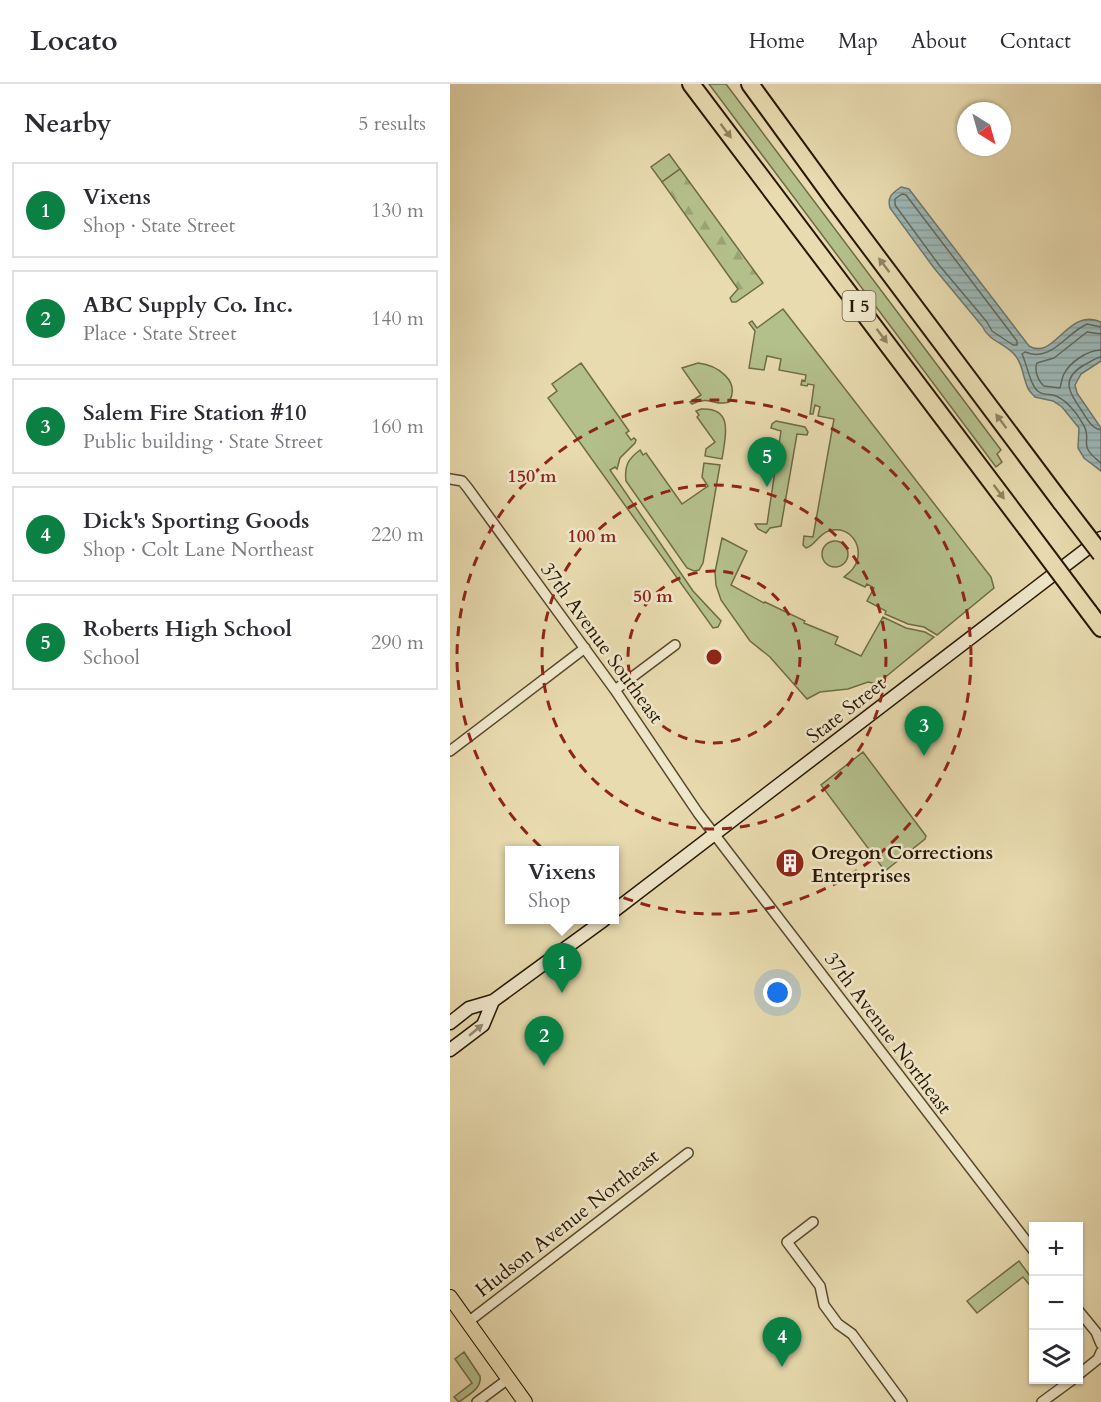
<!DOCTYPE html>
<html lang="en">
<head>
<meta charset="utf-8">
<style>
  :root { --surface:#fff; --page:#f2f2f3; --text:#2b2b33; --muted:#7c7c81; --line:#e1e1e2; --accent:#0b8043 }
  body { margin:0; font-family:Cardo,serif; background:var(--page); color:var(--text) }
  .controls { position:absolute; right:18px; bottom:18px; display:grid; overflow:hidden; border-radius:0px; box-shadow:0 2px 4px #0004 }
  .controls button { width:54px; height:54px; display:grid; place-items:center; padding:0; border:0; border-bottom:2px solid var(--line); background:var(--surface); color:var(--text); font:30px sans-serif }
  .compass { position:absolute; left:507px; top:18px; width:54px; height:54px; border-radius:50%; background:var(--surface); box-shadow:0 2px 4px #0004; rotate:143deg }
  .you { position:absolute; left:328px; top:909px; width:21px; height:21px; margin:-15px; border:4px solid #fff; border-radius:50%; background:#1a73e8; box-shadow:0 0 0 9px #1a73e833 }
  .badge { display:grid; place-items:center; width:39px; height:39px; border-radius:50%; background:var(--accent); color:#fff; font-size:20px; font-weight:700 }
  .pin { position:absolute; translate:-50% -50px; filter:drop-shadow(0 2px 3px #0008) }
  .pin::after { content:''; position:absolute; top:32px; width:21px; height:18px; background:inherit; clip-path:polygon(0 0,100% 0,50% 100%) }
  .popup { position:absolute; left:55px; top:762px; width:114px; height:78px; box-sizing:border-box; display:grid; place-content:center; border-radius:0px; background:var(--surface); filter:drop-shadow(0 2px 4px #0005); font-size:20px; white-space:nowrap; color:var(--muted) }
  .popup b { font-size:22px; color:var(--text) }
  .popup::after { content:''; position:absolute; left:50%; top:100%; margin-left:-12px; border:12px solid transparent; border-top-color:var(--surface) }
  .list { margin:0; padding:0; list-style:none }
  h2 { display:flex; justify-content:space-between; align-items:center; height:78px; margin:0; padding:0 24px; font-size:26px }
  h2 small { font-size:20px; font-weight:400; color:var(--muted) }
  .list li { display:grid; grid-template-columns:39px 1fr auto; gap:18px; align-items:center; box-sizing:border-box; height:96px; margin:0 12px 12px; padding:0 12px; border:2px solid var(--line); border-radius:0px }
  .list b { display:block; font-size:22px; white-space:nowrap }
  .list p { margin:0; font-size:20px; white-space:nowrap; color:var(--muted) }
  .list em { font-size:20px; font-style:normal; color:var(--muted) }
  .icon { flex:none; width:33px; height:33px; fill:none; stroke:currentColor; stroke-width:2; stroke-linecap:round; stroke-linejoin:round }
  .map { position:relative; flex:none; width:651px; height:1318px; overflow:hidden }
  header { display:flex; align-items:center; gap:36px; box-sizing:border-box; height:84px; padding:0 30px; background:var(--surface); border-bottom:2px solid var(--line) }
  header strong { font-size:28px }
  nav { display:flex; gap:33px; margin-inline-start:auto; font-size:21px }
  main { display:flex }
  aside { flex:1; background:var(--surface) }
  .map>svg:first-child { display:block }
  .green { fill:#b4c08c; stroke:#6e6c46; stroke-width:1.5 }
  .forest { fill:url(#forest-firs); stroke:#6e6c46; stroke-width:1.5 }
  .water { fill:url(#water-rules); stroke:#6d786e; stroke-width:1.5 }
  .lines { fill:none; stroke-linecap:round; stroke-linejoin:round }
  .shore { stroke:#62685c; stroke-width:1.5 }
  .street-casing { stroke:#57482c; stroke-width:12 }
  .secondary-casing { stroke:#271701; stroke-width:15 }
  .primary-casing { stroke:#271701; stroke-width:16 }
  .highway-casing { stroke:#271701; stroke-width:20 }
  .street { stroke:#f0e8cb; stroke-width:9 }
  .secondary { stroke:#f0e8cb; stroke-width:12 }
  .primary { stroke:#e8dbaf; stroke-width:14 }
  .highway { stroke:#e8dbaf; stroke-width:16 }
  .highway-bridge-casing { stroke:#271701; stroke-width:20; stroke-linecap:butt }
  .highway-bridge { stroke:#e8dbaf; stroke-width:16 }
  .oneway { fill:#918361 }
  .oneway2 { fill:#968a70 }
  .ring { fill:none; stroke:#8f2418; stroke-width:3; stroke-dasharray:10 8 }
  .labels { text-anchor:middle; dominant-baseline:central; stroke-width:5; stroke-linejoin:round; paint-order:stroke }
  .shield { fill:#f0e8cb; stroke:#63563e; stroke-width:1.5 }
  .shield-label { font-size:18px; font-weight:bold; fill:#271701 }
  .street-label { font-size:20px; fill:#271701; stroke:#f0e8cb }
  .poi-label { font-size:20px; font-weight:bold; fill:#271701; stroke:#f0e8cb; text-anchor:start }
  .centre { fill:#8f2418; stroke:#f0e8cb; stroke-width:3 }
  .ring-label { font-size:18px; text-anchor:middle; font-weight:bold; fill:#8f2418; stroke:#f0e8cb; stroke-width:5; stroke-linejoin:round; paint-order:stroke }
</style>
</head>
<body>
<header>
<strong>Locato</strong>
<nav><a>Home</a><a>Map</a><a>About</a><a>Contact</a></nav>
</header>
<main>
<aside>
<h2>Nearby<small>5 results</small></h2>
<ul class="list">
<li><span class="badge">1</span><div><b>Vixens</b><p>Shop · State Street</p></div><em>130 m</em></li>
<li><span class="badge">2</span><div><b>ABC Supply Co. Inc.</b><p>Place · State Street</p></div><em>140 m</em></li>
<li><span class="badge">3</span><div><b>Salem Fire Station #10</b><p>Public building · State Street</p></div><em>160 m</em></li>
<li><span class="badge">4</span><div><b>Dick's Sporting Goods</b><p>Shop · Colt Lane Northeast</p></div><em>220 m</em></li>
<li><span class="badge">5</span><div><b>Roberts High School</b><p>School</p></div><em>290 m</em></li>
</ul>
</aside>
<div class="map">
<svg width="651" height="1318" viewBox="0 0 651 1318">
  <defs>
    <pattern id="forest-firs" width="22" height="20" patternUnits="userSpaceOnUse" patternTransform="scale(1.5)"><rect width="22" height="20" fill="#b4c08c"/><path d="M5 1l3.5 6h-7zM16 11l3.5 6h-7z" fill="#9ba477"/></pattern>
    <pattern id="water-rules" width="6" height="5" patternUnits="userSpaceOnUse" patternTransform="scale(1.5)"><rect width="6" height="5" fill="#9cb8b7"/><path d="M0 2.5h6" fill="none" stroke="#869d9c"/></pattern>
  </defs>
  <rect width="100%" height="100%" fill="#e8dbaf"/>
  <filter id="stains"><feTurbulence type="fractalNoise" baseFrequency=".00333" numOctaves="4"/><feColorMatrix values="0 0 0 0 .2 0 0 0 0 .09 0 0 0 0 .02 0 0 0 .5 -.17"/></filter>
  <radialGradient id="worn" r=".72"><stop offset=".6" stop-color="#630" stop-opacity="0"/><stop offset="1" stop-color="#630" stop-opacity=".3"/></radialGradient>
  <!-- green -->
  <path class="green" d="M259,0H276L551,366L547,370L552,378L546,383Z
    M219,70L230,85L212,98L201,83Z
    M333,225L541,493L544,504L487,551L474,543L458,540L435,530L436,527L417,517L424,504L417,500L415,503L394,493C397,490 402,487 404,483C416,465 401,440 379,447C368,450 365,462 356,464L353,461L354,452L363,453L384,335L368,332L370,323L365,321L363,330H360L364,301L358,300L357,302L351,301L352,296L355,297L356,291L329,286L331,275L317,272L314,286L299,284L305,247L299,239L302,237L307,244Z
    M131,279L179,347L176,349L181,356L184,354L186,356L185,359L170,374L167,385L165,383L160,386L243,507L271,537L268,543L263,544L98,314L107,307L102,300Z
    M248,279C267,281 291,297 279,318C265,323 260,311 242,320L240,318L251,311L232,284Z
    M251,325C285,323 275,354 272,375L255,372L256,365L265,358L247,333L249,331L246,327Z
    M326,337L355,343L358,348L357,351L347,350L331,442L320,444L316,449L308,445L305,440H317L331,347L321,344L322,340Z
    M190,366L193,371L196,369L232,420L258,402L252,393L254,379L270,381L253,479L249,486L244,487L237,484L176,397C174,382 178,375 190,366Z
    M272,454L297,467L281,501L314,519L315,518L355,537L354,539L388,553L385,560L411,572L433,533L456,544L475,548L484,553L427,600L418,598L398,605L370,608L357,615L320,573L300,557L271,516L266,501L265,488Z
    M372 470a13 13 0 1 1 26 0a13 13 0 1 1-26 0Z
    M413,668L476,752L475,755L435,787L371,701Z
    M569,1177L583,1196V1205L573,1193L527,1229L517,1217Z
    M14,1268L30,1292C32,1305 18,1311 9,1318L4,1313L22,1299L5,1275Z"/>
  <!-- forest -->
  <path class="forest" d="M230,85L313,199L286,218H282L280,214L288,205L212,98Z"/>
  <!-- water -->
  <path class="water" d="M451,103L459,105L579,262C605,277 617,223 651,238V277L631,290L625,301L627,309L651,344V387L634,374L628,364L629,344L612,323L603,317L585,313C582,310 578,306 577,302C572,290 573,280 564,270C553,258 540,258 532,242L484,184L440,124C437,113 442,109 451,103Z"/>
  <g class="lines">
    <!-- shore -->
    <path class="shore" d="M452,110L456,111L567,257V261H563L542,247L537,238L489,181L445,121V115Z
      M651,243L637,240C615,250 601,279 575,268L572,270C577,280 580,302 589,308C593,311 599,310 603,311C615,314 627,329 633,340C644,358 625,359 651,379
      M651,250L637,248L604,274L587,279C584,286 588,297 594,302L610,304C611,300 612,294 614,290C620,278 638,266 651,266
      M651,273C645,274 640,278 634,281C610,295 619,309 632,327C637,335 642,345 651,346"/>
    <!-- street casing -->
    <g class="street-casing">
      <path id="street" d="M0,395L12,397L17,403L165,606L248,729L584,1167
        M165,606L225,561
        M0,667L135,564
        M363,1138L337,1158L370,1202L374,1221L388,1240L402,1250L452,1318
        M628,1226L646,1248L651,1260
        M18,1238L238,1069
        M628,1291L648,1275L651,1268
        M27,1318L58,1295
        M592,1318L622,1296"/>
    </g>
    <!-- secondary casing -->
    <g class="secondary-casing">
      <path id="secondary" d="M164,827L651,454
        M0,939L19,924L43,917L154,836
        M0,966L33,941L43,917"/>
    </g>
    <!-- primary casing -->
    <g class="primary-casing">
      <path id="primary" d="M0,1213L75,1318"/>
    </g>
    <!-- highway casing -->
    <g class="highway-casing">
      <path id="highway" d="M241,0L576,444
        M300,0L383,114L611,418
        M639,528L651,544"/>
    </g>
    <!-- street -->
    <use href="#street" class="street"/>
    <!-- secondary -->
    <use href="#secondary" class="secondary"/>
    <!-- primary -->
    <use href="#primary" class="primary"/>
    <!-- highway -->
    <use href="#highway" class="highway"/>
    <!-- highway-bridge casing -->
    <g class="highway-bridge-casing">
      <path id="highway-bridge" d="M611,418L651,470
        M576,444L639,528"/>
    </g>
    <!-- highway-bridge -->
    <use href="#highway-bridge" class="highway-bridge"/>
  </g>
  <!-- one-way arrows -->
  <defs><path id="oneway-solid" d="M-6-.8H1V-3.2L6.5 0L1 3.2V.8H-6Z" transform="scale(1.5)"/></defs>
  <g class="oneway">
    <use href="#oneway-solid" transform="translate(276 47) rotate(53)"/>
    <use href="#oneway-solid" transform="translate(434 181) rotate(-127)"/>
    <use href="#oneway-solid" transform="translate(432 252) rotate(53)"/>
    <use href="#oneway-solid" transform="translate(551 337) rotate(-127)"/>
    <use href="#oneway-solid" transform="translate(549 408) rotate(53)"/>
  </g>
  <use class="oneway2" href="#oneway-solid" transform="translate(26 946) rotate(-40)"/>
  <!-- distance rings -->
  <g class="ring">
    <circle cx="264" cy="573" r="86"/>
    <circle cx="264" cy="573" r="172"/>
    <circle cx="264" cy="573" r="257"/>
  </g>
  <!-- icons -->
  <defs>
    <g id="building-disc" transform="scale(1.5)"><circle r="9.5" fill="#8f2418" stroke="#f0e8cb"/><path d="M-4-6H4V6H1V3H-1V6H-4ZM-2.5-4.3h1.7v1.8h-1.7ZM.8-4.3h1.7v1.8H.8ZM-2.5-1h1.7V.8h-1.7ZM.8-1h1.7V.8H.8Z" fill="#fff"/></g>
  </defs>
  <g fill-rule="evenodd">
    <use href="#building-disc" x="340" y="779"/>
  </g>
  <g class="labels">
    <!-- shield labels -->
    <rect class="shield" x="392.5" y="207" width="33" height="30" rx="4.5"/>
    <g class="shield-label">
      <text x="409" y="222">I 5</text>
    </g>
    <!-- street labels -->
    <g class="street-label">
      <text transform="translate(152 559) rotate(54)">37th Avenue Southeast</text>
      <text transform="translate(396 626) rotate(-38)">State Street</text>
      <text transform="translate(438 949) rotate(53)">37th Avenue Northeast</text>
      <text transform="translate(117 1139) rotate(-38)">Hudson Avenue Northeast</text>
    </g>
    <!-- poi labels -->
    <g class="poi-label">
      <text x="361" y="768">Oregon Corrections<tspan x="361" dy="23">Enterprises</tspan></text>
    </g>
  </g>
  <circle cx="264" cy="573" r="9" class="centre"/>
  <g class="ring-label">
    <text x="82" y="398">150 m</text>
    <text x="142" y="458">100 m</text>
    <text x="203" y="518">50 m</text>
  </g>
  <rect width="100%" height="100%" filter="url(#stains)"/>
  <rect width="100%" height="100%" fill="url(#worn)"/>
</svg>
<div class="controls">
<button>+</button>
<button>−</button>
<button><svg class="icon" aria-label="layers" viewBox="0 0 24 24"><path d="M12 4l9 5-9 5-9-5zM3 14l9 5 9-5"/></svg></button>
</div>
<svg class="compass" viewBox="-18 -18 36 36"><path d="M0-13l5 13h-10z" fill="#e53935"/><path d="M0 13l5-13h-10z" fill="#7c7c81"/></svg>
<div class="you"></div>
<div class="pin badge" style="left:112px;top:909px">1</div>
<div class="popup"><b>Vixens</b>Shop</div>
<div class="pin badge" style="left:94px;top:982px">2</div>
<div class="pin badge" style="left:474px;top:672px">3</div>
<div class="pin badge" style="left:332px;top:1283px">4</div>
<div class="pin badge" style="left:317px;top:403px">5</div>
</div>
</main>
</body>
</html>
